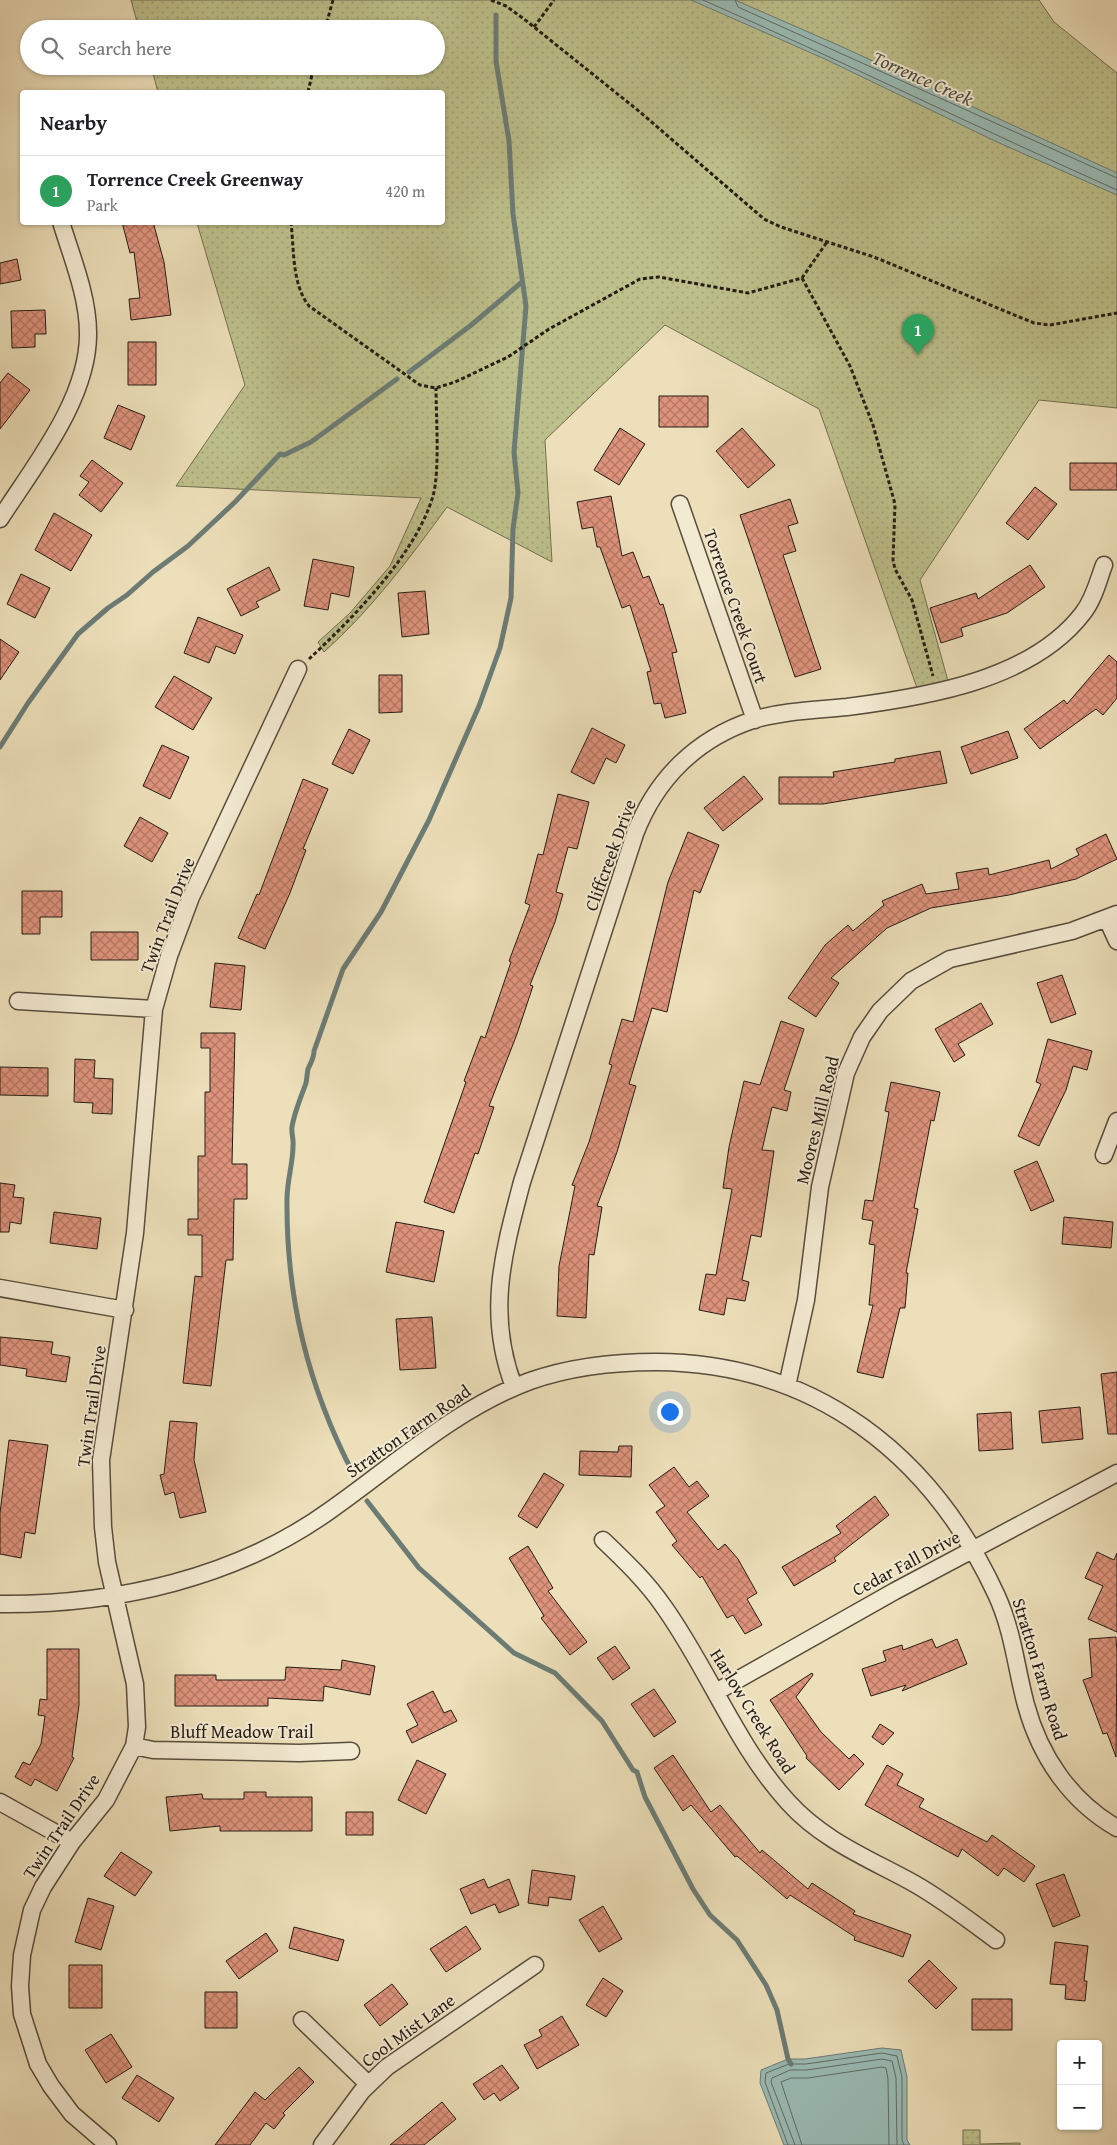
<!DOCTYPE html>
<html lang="en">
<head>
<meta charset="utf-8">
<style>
  :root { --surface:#fff; --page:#f6f6f6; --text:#202124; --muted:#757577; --line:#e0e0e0; --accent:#7c3aed }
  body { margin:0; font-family:"Gentium Book Plus",serif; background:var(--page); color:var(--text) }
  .controls { position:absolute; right:15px; bottom:15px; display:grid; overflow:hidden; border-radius:5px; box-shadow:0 1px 4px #0004 }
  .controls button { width:45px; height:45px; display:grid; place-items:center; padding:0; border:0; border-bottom:1px solid var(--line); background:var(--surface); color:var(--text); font:25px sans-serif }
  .you { position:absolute; left:669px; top:1411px; width:18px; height:18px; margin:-12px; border:4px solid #fff; border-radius:50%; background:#1a73e8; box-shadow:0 0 0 8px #1a73e833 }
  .badge { display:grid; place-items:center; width:32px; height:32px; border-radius:50%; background:var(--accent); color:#fff; font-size:16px; font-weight:700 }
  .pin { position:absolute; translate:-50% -41px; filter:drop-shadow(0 1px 2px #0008) }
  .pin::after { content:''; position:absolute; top:26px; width:18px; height:15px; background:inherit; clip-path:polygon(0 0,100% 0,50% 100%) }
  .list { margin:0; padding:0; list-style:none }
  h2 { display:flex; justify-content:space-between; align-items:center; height:65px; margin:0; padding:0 20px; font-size:21px }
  h2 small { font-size:16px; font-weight:400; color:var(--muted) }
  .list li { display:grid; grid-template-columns:32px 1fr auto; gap:15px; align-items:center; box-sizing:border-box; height:70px; padding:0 20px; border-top:1px solid var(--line) }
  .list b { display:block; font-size:19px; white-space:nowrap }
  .list p { margin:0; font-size:16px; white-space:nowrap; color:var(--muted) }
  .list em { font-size:16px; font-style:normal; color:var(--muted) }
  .icon { flex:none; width:28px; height:28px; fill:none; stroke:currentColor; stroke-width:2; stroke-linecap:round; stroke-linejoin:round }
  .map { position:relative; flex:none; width:1117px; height:2145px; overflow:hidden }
  .search { position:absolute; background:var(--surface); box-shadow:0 1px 4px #0004; left:20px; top:20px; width:425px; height:55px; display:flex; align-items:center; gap:12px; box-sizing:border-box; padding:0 18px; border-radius:28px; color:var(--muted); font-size:19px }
  .panel { position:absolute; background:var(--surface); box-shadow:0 1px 4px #0004; left:20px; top:90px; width:425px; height:135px; border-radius:5px }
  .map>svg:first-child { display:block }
  .park { fill:url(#park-dots); stroke:#726e50 }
  .water { fill:#9abcb6; stroke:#6c7c75 }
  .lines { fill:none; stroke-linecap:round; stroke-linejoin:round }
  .shore { stroke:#606c65; stroke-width:1 }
  .stream { stroke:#6c7c75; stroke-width:5 }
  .building { fill:url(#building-cross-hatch); stroke:#261c14 }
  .minor-casing { stroke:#584d3d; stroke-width:19 }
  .path { stroke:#261c14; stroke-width:3; stroke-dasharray:4 2.5; stroke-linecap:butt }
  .minor { stroke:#f3ead2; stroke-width:16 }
  .labels { text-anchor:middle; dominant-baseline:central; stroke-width:4; stroke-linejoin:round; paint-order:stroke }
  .street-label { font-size:18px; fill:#261c14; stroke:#f3ead2 }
  .water-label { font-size:19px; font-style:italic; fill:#494c45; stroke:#f3ead2 }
</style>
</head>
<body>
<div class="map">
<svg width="1117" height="2145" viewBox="0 0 1117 2145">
  <defs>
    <pattern id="park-dots" width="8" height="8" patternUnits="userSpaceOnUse" patternTransform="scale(1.25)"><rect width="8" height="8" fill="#bdc08b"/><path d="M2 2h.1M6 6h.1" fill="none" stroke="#a2a477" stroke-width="1.8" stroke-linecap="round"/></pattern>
    <pattern id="building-cross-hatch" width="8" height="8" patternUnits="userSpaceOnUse" patternTransform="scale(1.25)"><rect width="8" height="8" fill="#de937c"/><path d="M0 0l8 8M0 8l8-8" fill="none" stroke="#b47764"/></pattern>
  </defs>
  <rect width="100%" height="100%" fill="#ecdfb9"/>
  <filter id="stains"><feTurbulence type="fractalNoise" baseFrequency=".004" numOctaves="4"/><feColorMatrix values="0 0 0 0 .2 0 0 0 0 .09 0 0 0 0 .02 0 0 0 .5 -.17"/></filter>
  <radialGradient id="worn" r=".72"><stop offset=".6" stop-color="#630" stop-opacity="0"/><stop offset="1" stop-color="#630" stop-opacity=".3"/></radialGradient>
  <!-- park -->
  <path class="park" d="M131,0H1039L1054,22L1117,73V408L1039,400L920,580L948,681L917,688L819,409L665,325L545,440L552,562L447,507C409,559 372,609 324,652L318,642L350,613L390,566L421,498L176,486L245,385L197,223L442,222V92H158L151,66H436V29H139Z
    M963,2130H980V2144L1020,2143V2145H963Z"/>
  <!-- water -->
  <path class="water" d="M691,0H735L838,45L1117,173V195L997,142L825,59Z
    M882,2048L901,2050L907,2077V2140L910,2145H784L760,2083L761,2070L788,2059H805Z"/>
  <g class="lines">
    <!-- shore -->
    <path class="shore" d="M703,0C842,61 978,128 1117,190
      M735,0L738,7L1117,178
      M788,2145L765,2082L766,2073L789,2064H806L882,2053L897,2056L902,2077V2140L904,2145
      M795,2145L771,2082L772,2078L790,2070H807L882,2059L892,2061L896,2078L897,2145
      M802,2145L781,2082L791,2078H808L882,2067L886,2068L888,2079L889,2145"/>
    <!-- stream -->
    <path class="stream" d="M409,372L470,326L522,282
      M0,747L28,703L78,634L108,608L127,595L153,572L188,546L235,502L280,454L284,455L311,442L397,379
      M354,1475C308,1387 286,1298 287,1199C287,1181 293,1163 293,1146C294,1140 291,1133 292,1127C294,1113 301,1097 306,1083C307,1079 307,1073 308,1069C311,1062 314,1058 314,1051L343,969L381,912L429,820L479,706L500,648L511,598L513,529L518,493L514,452L526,306L513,214L509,141L496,61V15
      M367,1501L419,1568L514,1653L555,1673L602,1721L633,1770L637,1772L645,1797L693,1889L710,1915L737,1940L766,1985L777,2010L788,2059L791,2064"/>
  </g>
  <!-- building -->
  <path class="building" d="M122,222H153L164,262L171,315L131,320L129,299L140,298L134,252L130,253Z
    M17,259L21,280L0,284V263Z
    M45,310L46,334H35V347L12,348L11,311Z
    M128,342H156V385H128Z
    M8,373L30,390L0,429V383Z
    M659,396H708V427H659Z
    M118,405L145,416L131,450L104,438Z
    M620,428L645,444L619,485L594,470Z
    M742,428L775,465L748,488L716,451Z
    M92,460L123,483L101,512L79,495L89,482L80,476Z
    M1070,463H1117V490H1070Z
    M1035,487L1057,504L1028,540L1006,523Z
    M611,496L622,556L633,552L643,578L649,576L660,605L663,604L677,652L672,653L686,713L665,718L661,703L654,704L647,672L651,671L630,605L622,608L600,547H597L593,527L582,529L577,502Z
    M790,499L798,523L788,526L796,551L783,555L821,669L795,677L740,515Z
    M54,513L92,535L71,571L35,550Z
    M313,559L354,567L349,597L331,593L328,610L304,606Z
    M1030,565L1045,587L1007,613L961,628L963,636L941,643L930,608L976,593L978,599Z
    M269,567L280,590L256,602L259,607L241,616L227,589Z
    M21,574L50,588L35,618L7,604Z
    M425,591L429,634L402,637L398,593Z
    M198,617L243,635L235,654L216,646L209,663L184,653Z
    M0,639L19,652L0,680Z
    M1109,655L1117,662V698L1103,715L1096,709L1040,749L1024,729L1064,700L1067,704Z
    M379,675H402V712L379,713Z
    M174,676L212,698L193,730L155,707Z
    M592,728L625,745L616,763L606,758L594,784L571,772Z
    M349,729L370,740L353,774L332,764Z
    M1008,731L1018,758L971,774L961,747Z
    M162,745L189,757L170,799L143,786Z
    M940,751L947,783L823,804H779V777H834L833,772L895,762V759Z
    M744,776L763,799L723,831L704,808Z
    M303,779L328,789L303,849L306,850L290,893L265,949L238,938L257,894L259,895Z
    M558,794L589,802L577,849L568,847L556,892L563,894L555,922L530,985L533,986L517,1034L489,1106L494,1107L478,1154L475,1153L454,1213L424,1202L466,1082L464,1081L481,1036L485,1038L511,962L509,961L530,905L525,903L538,854L543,855Z
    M140,817L168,833L152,862L124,846Z
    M688,832L719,845L700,893L694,890L667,1012L652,1008L629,1084L636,1086L617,1152L597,1206L602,1207L594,1255L589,1254L586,1318L557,1316L559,1266L575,1186L572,1185L589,1142L612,1065L609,1064L622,1019L633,1022L668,882Z
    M1106,834L1117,859L1076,879L1009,895L931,908L887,928L831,978L839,983L816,1017L788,998L825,945L848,925L853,931L884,905L882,901L922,884L926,894L959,889L956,873L988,868L989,875L1049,860L1051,869L1079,855L1076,849Z
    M22,891H62V917H40V934H22Z
    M91,932H138V960H91Z
    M215,963L245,966L241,1010L210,1007Z
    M1062,975L1076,1014L1051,1023L1037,983Z
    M981,1003L993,1024L958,1044L965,1055L954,1062L935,1029Z
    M781,1021L804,1029L784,1090L791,1092L787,1111L772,1107L762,1150L774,1151L761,1237L751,1235L742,1280L749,1282L745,1301L727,1298L724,1315L699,1310L706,1274L716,1275L732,1189L723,1188L729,1147L744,1081L760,1085Z
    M201,1033H235L232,1164H247V1199H234L233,1260H226L211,1386L183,1383L195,1276L202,1277V1235H188V1219H198V1156H205V1092H210V1048H201Z
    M1048,1039L1092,1051L1087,1070L1073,1066L1066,1090L1039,1146L1018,1136L1041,1084L1036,1082Z
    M75,1059L95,1060L94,1078L113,1079L112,1114L92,1113L93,1103L74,1102Z
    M0,1067L48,1068V1096L0,1095Z
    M891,1082L940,1092L934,1121L931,1120L914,1208L918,1209L906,1273H908L905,1308H900L883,1378L857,1372L873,1305H869L875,1245L869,1244L873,1221L862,1219L865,1200L873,1201L889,1112L885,1111Z
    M1037,1161L1054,1201L1031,1211L1014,1171Z
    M0,1183L15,1185L13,1197L24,1198L21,1224L10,1222L9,1232H0Z
    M54,1212L101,1218L97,1249L50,1243Z
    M1064,1217L1113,1222L1111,1248L1062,1244Z
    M396,1222L444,1231L434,1282L386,1272Z
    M432,1317L436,1368L400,1370L396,1319Z
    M0,1337L53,1342L51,1354L70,1357L66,1382L26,1376L27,1369L0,1365Z
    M1117,1372V1434H1108L1101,1374Z
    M1080,1407L1083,1439L1042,1443L1039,1411Z
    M1011,1412L1013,1449L979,1451L977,1414Z
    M170,1421L197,1423L194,1460L206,1512L180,1518L174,1492L165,1495L160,1475L164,1474Z
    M9,1440L48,1445L35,1534L25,1532L21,1558L0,1554V1513Z
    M619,1446H632L631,1477L579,1475L580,1451L618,1452Z
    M674,1467L689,1487L697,1481L709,1496L687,1512L718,1550L725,1544L738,1559L757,1593L747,1599L762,1625L745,1634L733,1615L727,1618L702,1576L700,1578L672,1545L677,1541L656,1512L665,1506L649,1485Z
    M544,1473L564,1485L537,1528L518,1516Z
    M875,1496L889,1515L834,1558L836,1561L794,1586L782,1567L841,1533L836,1526Z
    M528,1546L553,1588L548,1591L587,1642L570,1655L541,1618L544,1616L509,1558Z
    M1097,1552L1114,1560L1117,1553V1632L1088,1619L1103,1586L1085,1578Z
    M1116,1637L1117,1652L1116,1757L1107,1733L1103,1734L1083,1680L1092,1677L1089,1639Z
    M932,1639L936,1648L957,1639L967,1664L902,1691L906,1685L871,1696L862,1669L886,1661L883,1651L902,1645L903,1650Z
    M615,1646L630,1668L613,1680L597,1658Z
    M47,1649H79V1705L72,1757L74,1758L57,1791L35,1779L31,1786L15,1777L23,1762L30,1765L41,1744L45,1716L38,1715L40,1699L47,1700Z
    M342,1660L375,1666L370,1695L324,1686L323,1701L268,1698V1706H175V1675H216V1680H285L286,1667L341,1670Z
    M812,1673L813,1675L796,1697L821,1732L849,1759L854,1754L864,1764L839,1790L806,1758L807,1756L770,1700Z
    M654,1689L676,1722L654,1737L631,1704Z
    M433,1691L444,1713L451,1710L457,1721L412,1743L406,1731L418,1725L407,1704Z
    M880,1724L894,1733L883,1745L872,1737Z
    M673,1755L711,1812L720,1805L760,1853L762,1850L808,1889L812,1883L855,1911L853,1914L911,1935L903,1957L854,1940L855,1937L790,1895L787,1899L737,1856L735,1857L691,1805L683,1811L654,1768Z
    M417,1760L446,1774L426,1814L398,1800Z
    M887,1765L903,1774L897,1785L924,1799L919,1807L987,1842L992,1835L1035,1866L1024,1882L1004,1868L998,1876L962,1849L958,1857L865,1805Z
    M244,1792H266V1797H312V1831H220V1826L170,1831L166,1797L202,1794L203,1799H244Z
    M346,1812H373V1835H346Z
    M121,1852L152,1872L135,1896L104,1876Z
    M532,1870L575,1876L571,1900L549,1897L548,1906L528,1903Z
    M1064,1874L1080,1916L1053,1927L1036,1884Z
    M484,1879L488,1888L509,1879L519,1905L499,1913L495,1904L471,1914L460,1889Z
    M88,1898L114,1906L101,1950L75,1942Z
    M603,1906L622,1939L599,1952L579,1920Z
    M466,1926L481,1949L446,1972L430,1949Z
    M294,1927L344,1940L338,1961L289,1948Z
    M266,1933L278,1951L239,1979L226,1961Z
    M1055,1942L1088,1946L1084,1981H1087L1085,2001L1065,1999L1066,1985L1050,1984Z
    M929,1960L957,1988L936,2009L908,1981Z
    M69,1965H102V2008H69Z
    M603,1978L623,1991L606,2017L586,2005Z
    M392,1984L408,2004L380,2026L364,2005Z
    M205,1992H237V2028H205Z
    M972,1999H1012V2030H972Z
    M562,2016L579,2045L537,2069L524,2045L542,2036L539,2030Z
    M111,2034L132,2067L106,2083L85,2050Z
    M502,2065L519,2088L500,2101L494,2093L484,2100L473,2084Z
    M299,2067L314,2082L283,2113L285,2115L274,2129L266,2123L250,2145H215L255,2092L265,2100Z
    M137,2075L174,2098L159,2122L122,2098Z
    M442,2102L456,2119L424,2145H390Z"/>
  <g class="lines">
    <!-- minor casing -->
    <g class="minor-casing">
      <path id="minor" d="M680,504L755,720
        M0,519C34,466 89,398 88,333C88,296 72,258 61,222
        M1107,919L1117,941
        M18,1001L154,1009
        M1104,1155L1117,1121
        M0,1288L125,1310
        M787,1386L806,1300L820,1187L846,1073L862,1037L880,1011L911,981L950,959L1072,931L1117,914
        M514,1387C486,1314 503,1254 522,1182L635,834C656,779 696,739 753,720C782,711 816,710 847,707C926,697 1032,680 1083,613C1094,599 1098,581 1104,565
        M603,1540C625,1561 647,1582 664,1607C709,1670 736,1745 788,1802C823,1841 870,1859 915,1884C943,1900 969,1920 996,1940
        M0,1604C116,1605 237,1578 332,1509C396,1464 455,1409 530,1381C570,1367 614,1362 656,1362C815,1363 931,1454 996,1594C1013,1630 1016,1668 1026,1705C1040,1756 1070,1801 1117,1828
        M716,1692L895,1591L1117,1473
        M134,1746L153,1750L299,1753L351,1751
        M0,1802L72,1842
        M302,2020L368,2084
        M108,2145L72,2114L51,2086L38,2064L22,2014L20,1986L22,1955L32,1910L43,1887L72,1842L106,1800L134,1746L137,1727L135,1684L107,1562L103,1527L101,1460L135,1233L154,1009L169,956L191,897L298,669
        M322,2145L362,2091L387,2067L535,1965"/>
    </g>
    <!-- path -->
    <path class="path" d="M491,0L506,6L524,19L640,112L764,219L781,227L874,257L1034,323L1050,325L1117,313
      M534,27L554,0
      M325,29L333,0
      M308,92L314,66
      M291,222C294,249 292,285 309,306L420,385L436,388L455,382L508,357L549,329L640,279L659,277L748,293L802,278L827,242
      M802,278L850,366L873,425L895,504L893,560L895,569L912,600L933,676
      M309,659C353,618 416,554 433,496C440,470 436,417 436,388"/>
    <!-- minor -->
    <use href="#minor" class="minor"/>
  </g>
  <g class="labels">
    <!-- street labels -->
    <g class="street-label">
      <text transform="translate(736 606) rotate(71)">Torrence Creek Court</text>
      <text transform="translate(610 855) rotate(-70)">Cliffcreek Drive</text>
      <text transform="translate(167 915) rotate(-69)">Twin Trail Drive</text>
      <text transform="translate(817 1120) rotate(-76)">Moores Mill Road</text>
      <text transform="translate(91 1406) rotate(-82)">Twin Trail Drive</text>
      <text transform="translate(408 1431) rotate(-35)">Stratton Farm Road</text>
      <text transform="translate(906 1563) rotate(-28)">Cedar Fall Drive</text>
      <text transform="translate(1040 1669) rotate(73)">Stratton Farm Road</text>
      <text transform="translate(753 1711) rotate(58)">Harlow Creek Road</text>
      <text x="242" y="1731">Bluff Meadow Trail</text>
      <text transform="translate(61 1826) rotate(-56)">Twin Trail Drive</text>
      <text transform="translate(408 2030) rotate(-36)">Cool Mist Lane</text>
    </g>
    <!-- water labels -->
    <g class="water-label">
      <text transform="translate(923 78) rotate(24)">Torrence Creek</text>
    </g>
  </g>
  <rect width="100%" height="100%" filter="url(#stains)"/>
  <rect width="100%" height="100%" fill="url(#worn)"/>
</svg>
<div class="controls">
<button>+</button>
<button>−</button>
</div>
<div class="you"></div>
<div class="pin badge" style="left:918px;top:355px;background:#2e9e5b">1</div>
<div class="search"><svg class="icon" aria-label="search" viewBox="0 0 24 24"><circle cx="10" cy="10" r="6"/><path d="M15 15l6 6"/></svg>Search here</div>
<section class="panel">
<h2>Nearby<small></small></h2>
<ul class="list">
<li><span class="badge" style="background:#2e9e5b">1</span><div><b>Torrence Creek Greenway</b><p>Park</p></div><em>420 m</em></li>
</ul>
</section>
</div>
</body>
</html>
